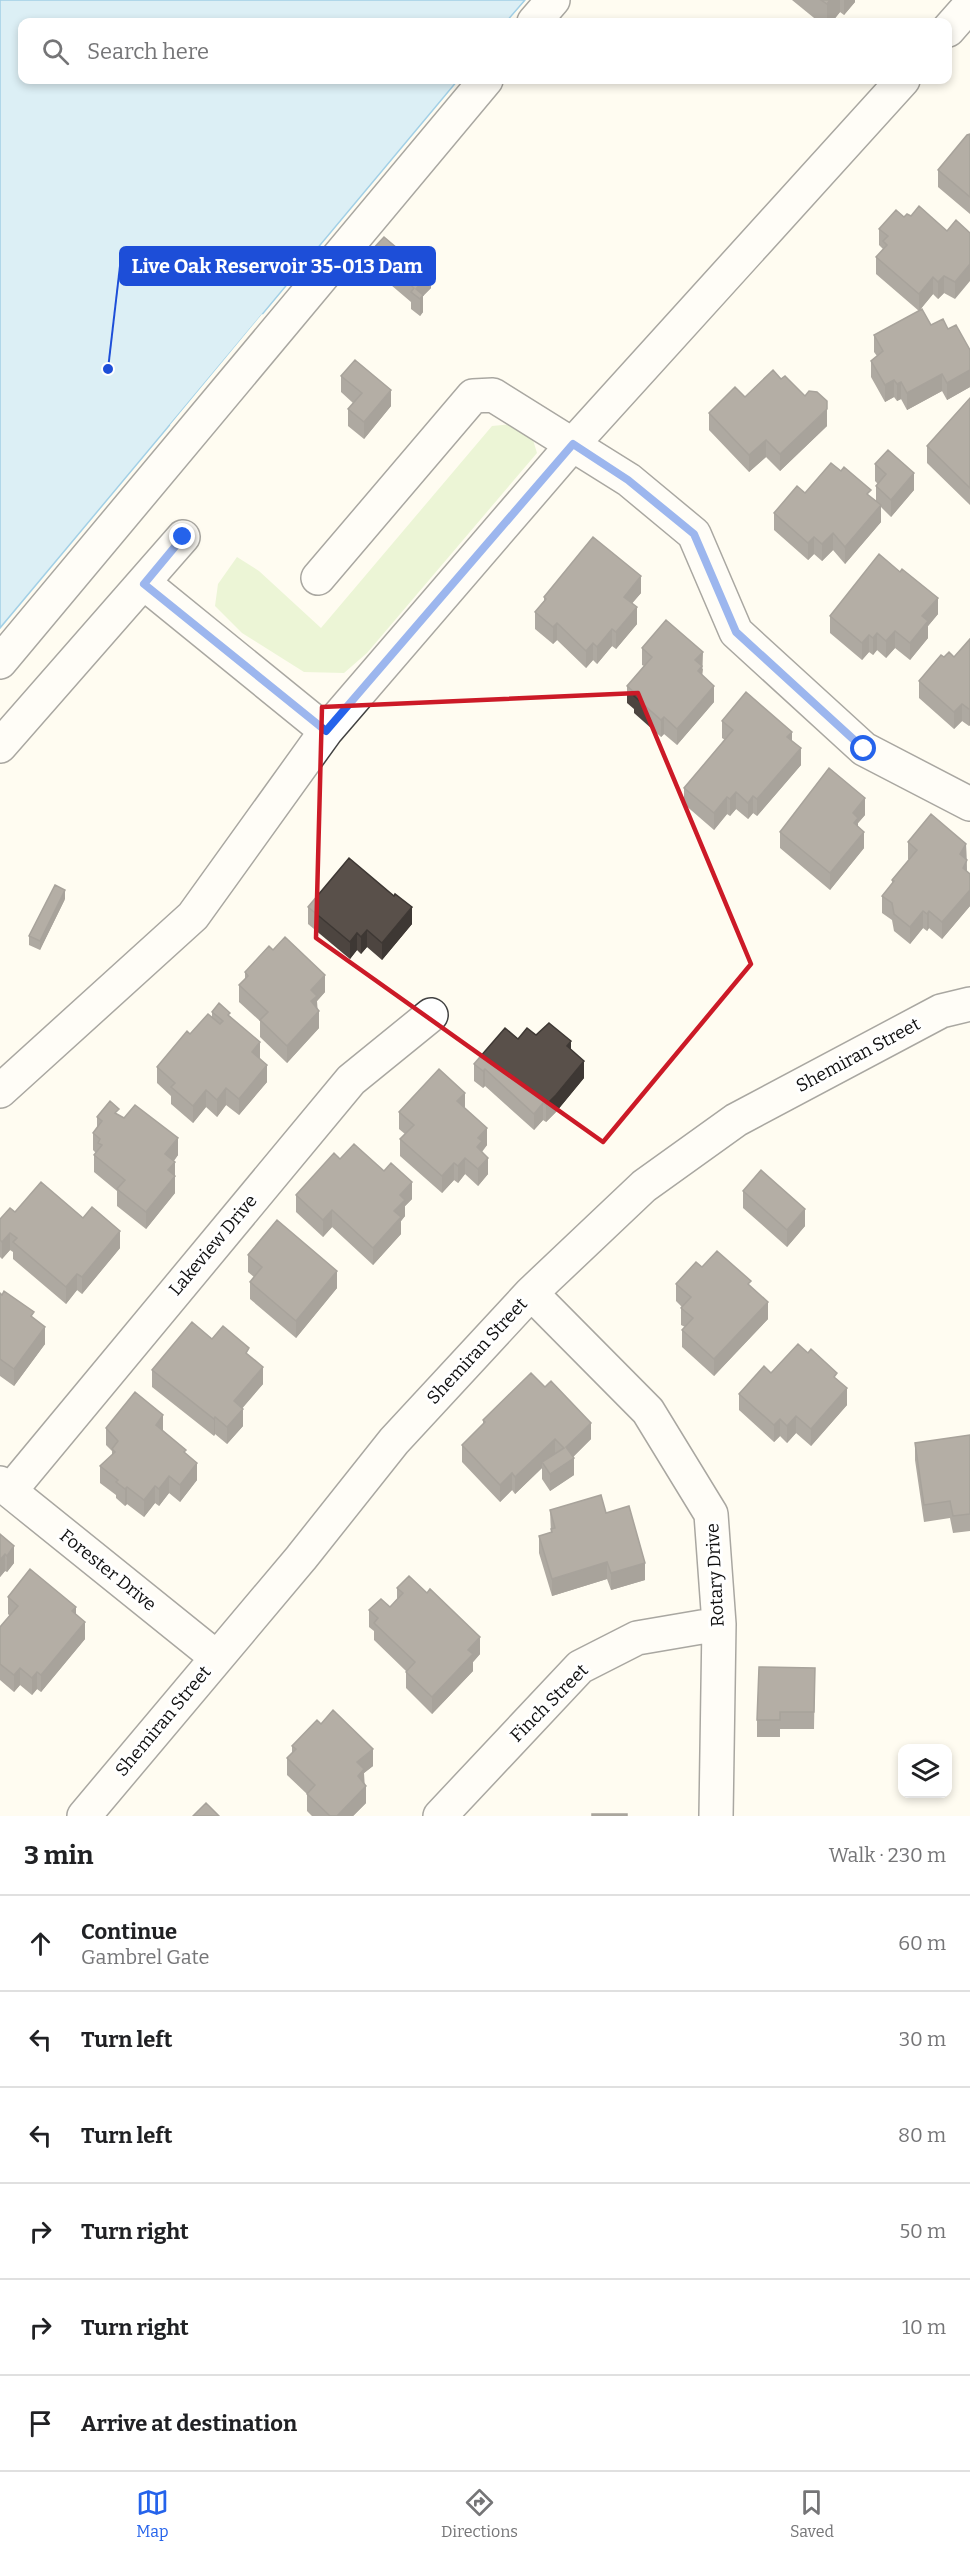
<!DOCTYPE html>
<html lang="en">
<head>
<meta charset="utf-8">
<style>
  :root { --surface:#fff; --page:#f2f2f2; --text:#202124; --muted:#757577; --line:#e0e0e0; --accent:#2563eb }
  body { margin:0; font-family:Bitter,serif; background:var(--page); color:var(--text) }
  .controls { position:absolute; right:18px; bottom:18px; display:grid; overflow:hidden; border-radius:12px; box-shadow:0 3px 9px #0003 }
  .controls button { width:54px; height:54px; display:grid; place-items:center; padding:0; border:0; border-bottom:2px solid var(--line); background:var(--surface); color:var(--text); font:30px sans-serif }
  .stop { position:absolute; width:18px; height:18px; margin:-14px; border:4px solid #2563eb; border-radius:50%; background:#fff }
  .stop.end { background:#2563eb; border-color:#fff; box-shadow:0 2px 6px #0008 }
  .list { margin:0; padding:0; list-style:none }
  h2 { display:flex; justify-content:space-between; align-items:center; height:78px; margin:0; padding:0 24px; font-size:26px }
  h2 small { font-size:20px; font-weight:400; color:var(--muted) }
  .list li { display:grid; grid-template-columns:39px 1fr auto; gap:18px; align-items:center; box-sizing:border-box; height:96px; padding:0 24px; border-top:2px solid var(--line) }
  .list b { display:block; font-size:22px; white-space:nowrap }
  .list p { margin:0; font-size:20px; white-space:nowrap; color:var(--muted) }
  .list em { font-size:20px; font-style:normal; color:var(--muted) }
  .icon { flex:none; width:33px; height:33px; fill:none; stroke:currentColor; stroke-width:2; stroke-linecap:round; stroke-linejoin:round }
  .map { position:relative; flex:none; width:970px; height:1816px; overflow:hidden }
  .search { position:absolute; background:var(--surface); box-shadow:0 3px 9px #0003; left:18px; right:18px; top:18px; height:66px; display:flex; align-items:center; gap:15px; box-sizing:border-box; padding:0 21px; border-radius:12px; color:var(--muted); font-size:22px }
  .sheet { height:654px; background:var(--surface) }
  nav { display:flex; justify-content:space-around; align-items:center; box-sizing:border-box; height:84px; border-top:2px solid var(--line); background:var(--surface); font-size:16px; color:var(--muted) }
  nav a { display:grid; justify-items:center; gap:3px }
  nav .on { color:var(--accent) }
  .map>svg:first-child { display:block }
  .green { fill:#d4eeb7 }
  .water { fill:#b1e1fb; stroke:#319ad9; stroke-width:1.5 }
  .pier { fill:#fffcf1 }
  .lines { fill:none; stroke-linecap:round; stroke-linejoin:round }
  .minor-casing { stroke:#424242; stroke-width:36 }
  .minor { stroke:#fff; stroke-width:33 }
  .wall { fill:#4d4540 }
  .shaded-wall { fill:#3e3834 }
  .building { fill:#59504a; stroke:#3e3834; stroke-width:1.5 }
  .route { stroke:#2563eb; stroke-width:8 }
  .marked { fill:none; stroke:#cc1a27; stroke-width:4.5; stroke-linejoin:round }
  .labels { text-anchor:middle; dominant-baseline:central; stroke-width:6; stroke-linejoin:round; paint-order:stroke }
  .street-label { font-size:18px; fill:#0f0f0f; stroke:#fff }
  .leader { fill:none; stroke:#1d4ed8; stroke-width:2 }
  .callout-dot { fill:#1d4ed8; stroke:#fff; stroke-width:2 }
  .callout { fill:#1d4ed8; stroke:#1d4ed8; stroke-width:2 }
  .callout-label { font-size:20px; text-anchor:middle; font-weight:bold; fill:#fff }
</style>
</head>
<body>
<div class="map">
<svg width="970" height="1816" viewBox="0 0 970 1816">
  <rect width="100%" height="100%" fill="#fffcf1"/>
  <!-- green -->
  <path class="green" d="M514,424L530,430L537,453L367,653L344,673L304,672L242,633L215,606L218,584L237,557L259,571L321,628L492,426Z"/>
  <!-- water -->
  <path class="water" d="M0,0H525L506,22H22V80H458L0,628Z"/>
  <!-- pier -->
  <path class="pier" d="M262,314L265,316L172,427L170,425Z"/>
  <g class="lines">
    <!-- minor casing -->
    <g class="minor-casing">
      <path id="minor" d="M534,22L553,0
        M948,30L970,5
        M318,578L473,396L493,395L629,480L694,534L736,632L864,749L970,804
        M144,583L326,731
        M0,662L486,80
        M0,746L183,537
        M0,1091L193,916L326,731L573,444L903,80
        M531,1293L648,1411L711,1514L719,1624L716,1816
        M0,1483L216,1657
        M10,1491L351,1080L431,1015
        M84,1816L301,1558L394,1441L531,1293L644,1186L736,1120L941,1011L970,1004
        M440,1816L580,1667L637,1638L719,1624"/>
    </g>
    <!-- minor -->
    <use href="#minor" class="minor"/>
  </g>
  <!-- wall -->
  <path class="wall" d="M792,0H855V2L844,15L840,12L832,22H819Z
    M970,134V214L938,187V170Z
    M911,216L947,231L956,220L955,299L944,293L938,299L933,294L919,311L876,274V257L883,249L879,245V229L904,217Z
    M371,251L431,288L423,296V312L420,316L411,309V302L371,268Z
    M931,325L948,329L970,350V387L947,400L942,391L907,410L901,399L897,401L894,397L885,402L871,377V361L877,356L874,352V335Z
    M341,376L391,406L364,439L348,426V409L353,403L341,392Z
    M745,397L827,426L780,471L766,457L749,472L709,430V413Z
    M970,398V505L927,463V446Z
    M875,464L914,490L891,517L881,507V522L845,564L833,550L822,561L814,554L808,560L774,530V513L805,493L871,497L876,501V486L878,484L875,481Z
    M641,593L632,603L637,624L616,649L612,646L597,664L593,660L586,668L557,640L553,644L535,629V612L544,601V597Z
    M938,614L928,626V638L910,660L895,648L886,658L877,650L873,655L869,652L862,660L830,633V616Z
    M970,639V725L969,726L962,721L954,729L919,698V681L944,657H954Z
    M642,648L703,669L702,675L714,702L677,745L664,734L661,737L634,713V709L627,703V686L644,666L642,665Z
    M722,721L792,741L801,765L757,816L753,813L748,819L736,809L730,816L727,814L714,830L684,804V788L725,740L722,738Z
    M865,815L858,823V826L864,848L830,890L780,848V832Z
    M908,842L966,844L967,871L970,874V906L942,939L929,928L927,931L923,928L910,944L894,931L892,920L882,913V896L892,884V880L909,860L908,859Z
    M65,899L40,950L29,945V936Z
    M308,907L412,924L382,960L367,947L361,954L357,950L350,959L308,924Z
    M245,972L325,992L317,1001L319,1028L287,1063L260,1037V1021L239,1002V985L245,980Z
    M212,1012L230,1016L260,1059L267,1082L239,1115L226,1105L217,1117L206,1107L193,1123L171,1104V1096L157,1083V1067L190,1034L212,1017Z
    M536,1035L571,1050L584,1078L556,1112L546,1122L543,1120L534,1130L485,1086L483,1088L474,1081V1064L518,1039Z
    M465,1109L487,1145L482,1152L488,1174L478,1186L465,1174L458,1183L454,1180L442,1193L400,1156V1139L405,1134L399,1129V1112Z
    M119,1115L178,1155L174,1161L175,1162V1193L146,1229L117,1206V1191L94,1172V1155L96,1153L93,1150V1133L97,1128V1117Z
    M340,1159L412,1199L405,1206V1216L401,1221V1234L373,1265L332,1227L323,1237L296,1212V1195Z
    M743,1191L805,1226L787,1247L743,1208Z
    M15,1212L120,1248L82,1294L77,1290L66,1304L13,1259V1252L10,1250L2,1259L0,1257V1219Z
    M248,1255L337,1288L296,1338L250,1299V1282L254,1277L248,1272Z
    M702,1267L751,1287L768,1319L714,1376L682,1347V1330L685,1327L681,1325V1308L682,1307L676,1301V1284Z
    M0,1293L34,1319L45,1344L14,1386L0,1376Z
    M249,1356L263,1384L242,1408L243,1426L227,1444L215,1434L214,1436L152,1387V1370Z
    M771,1373L837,1379L847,1405L811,1446L796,1433L787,1443L780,1436L774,1442L739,1410V1394Z
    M483,1420L591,1439L573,1457L574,1475L550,1491L542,1479V1468L515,1494L512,1490L500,1502L462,1462V1445L483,1424Z
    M106,1428L163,1431L186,1454L197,1480L180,1502L169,1493L159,1506L155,1503L144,1517L127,1504L125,1506L116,1498V1495L100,1483V1466L112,1455V1451L106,1445Z
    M970,1435V1531L953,1533L950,1518L924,1522L915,1460V1443Z
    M550,1510L606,1513L645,1580L611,1590L607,1579L552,1596L539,1553V1536L551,1533Z
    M0,1534L14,1563L7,1572L5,1571L0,1577Z
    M397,1588L480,1654L473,1662V1671L432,1714L406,1688V1671L374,1640V1631L369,1627V1610L390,1607L397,1599Z
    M8,1597L76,1615L85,1639L41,1692L37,1689L32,1695L20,1685L14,1692L0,1680V1627L10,1616L8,1614Z
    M815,1668L814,1729H780V1737H757V1720Z
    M321,1724L373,1766L364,1773L366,1803L353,1816H312L307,1811V1794L287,1775V1758L292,1753V1746Z"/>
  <!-- shaded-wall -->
  <path class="shaded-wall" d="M830,0H840V12L832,22H827V4Z
    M844,0H855V2L844,15Z
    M970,264V281L955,299V282Z
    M431,271V288L423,296V312L420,316V299L416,289Z
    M944,276V293L938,299V282Z
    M933,277V294L919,311V294Z
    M970,370V387L947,400V383Z
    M942,374V391L907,410V393Z
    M894,380V397L885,402V385Z
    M901,382V399L897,401V384Z
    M391,390V406L364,439V422Z
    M827,409V426L780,471V454Z
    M766,440V457L749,472V455Z
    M914,473V490L891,517V500Z
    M881,505V522L845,564V547Z
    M833,533V550L822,561V544Z
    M814,537V554L808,560V543Z
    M641,576V593L624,613V597Z
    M938,598V614L928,626V638L910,660V643L922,616Z
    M637,607V624L616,649V632Z
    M557,623V640L553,644V627Z
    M612,629V646L597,664V647Z
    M895,631V648L886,658V641Z
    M877,633V650L873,655V638Z
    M869,635V652L862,660V643Z
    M593,643V660L586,668V651Z
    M703,652L702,683L698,688L695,660Z
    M714,686V702L677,745V729Z
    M962,704V721L954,729V712Z
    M970,708V725L969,726V709Z
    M664,717V734L661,737V720Z
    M792,732V749L787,737Z
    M801,748V765L757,816V799Z
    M736,792V809L730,816V799Z
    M753,796V813L748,819V803Z
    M727,797V814L714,830V813Z
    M865,798V815L858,823V834L854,840L853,813Z
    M864,832V848L830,890V873Z
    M966,844L967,877L963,885L960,854Z
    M65,890V899L40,950V941Z
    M970,890V906L942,939V922Z
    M412,907V924L382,960V943Z
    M923,911V928L910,944V927Z
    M929,911V928L927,931V914Z
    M367,930V947L361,954V937Z
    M357,933V950L350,959V942Z
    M325,975V992L317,1001V1012L311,1018V990Z
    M319,1011V1028L287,1063V1046Z
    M571,1041V1058L567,1046Z
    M260,1042V1059L252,1069V1052Z
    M584,1061V1078L556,1112L546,1122V1105Z
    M267,1065V1082L239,1115V1099Z
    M485,1069V1086L483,1088V1071Z
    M226,1088V1105L217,1117V1100Z
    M206,1090V1107L193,1123V1106Z
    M465,1093V1110L457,1101Z
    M543,1103V1120L534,1130V1114Z
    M487,1128V1145L482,1151V1158L477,1147L478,1138Z
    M178,1138V1155L165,1171V1154Z
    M465,1158V1174L458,1183V1166Z
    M488,1158V1174L478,1186V1169Z
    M175,1162V1193L146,1229V1212L168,1170Z
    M454,1163V1180L442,1193V1176Z
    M412,1182V1199L405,1206V1216L401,1221V1234L373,1265V1248L394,1211L400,1195Z
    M805,1209V1226L787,1247V1230Z
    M332,1210V1227L323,1237V1220Z
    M120,1231V1248L82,1294V1277Z
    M10,1233V1250L2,1259V1242Z
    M337,1271V1288L296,1338V1321Z
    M77,1274V1290L66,1304V1287Z
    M768,1302V1319L714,1376V1359Z
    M45,1327V1344L14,1386V1369Z
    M263,1367V1384L234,1418V1401Z
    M847,1388V1405L811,1446V1429Z
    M243,1409V1426L227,1444V1427Z
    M163,1415V1432L156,1425Z
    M796,1416V1433L787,1443V1426Z
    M215,1417V1434L214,1436V1419Z
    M780,1419V1436L774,1442V1425Z
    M591,1423V1439L567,1463L574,1458V1475L550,1491V1474L566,1447Z
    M555,1439V1456L542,1462V1468L515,1494V1477Z
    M197,1463V1480L180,1502V1485Z
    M512,1473V1490L500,1502V1485Z
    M169,1476V1493L159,1506V1489Z
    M155,1486V1503L144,1517V1500Z
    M127,1487V1504L125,1506V1489Z
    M14,1546V1563L7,1572V1556Z
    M5,1554V1571L0,1577V1560Z
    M607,1562V1579L552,1596V1579Z
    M645,1563V1580L611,1590V1573Z
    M76,1607V1624L72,1611Z
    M85,1622V1639L41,1692V1675Z
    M480,1637V1654L473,1662V1671L432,1714V1697L468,1650Z
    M20,1668V1685L14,1692V1675Z
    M37,1672V1689L32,1695V1678Z
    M373,1749V1766L364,1773V1786L358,1792L357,1762Z
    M366,1786V1803L353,1816H337Z"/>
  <!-- building -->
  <path class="building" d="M821,0H830L827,4Z
    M970,134V197L938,170L967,135Z
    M919,206L947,231L956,220L970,233V264L955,282L944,276L938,282L933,277L919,294L876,257L887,245L883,241L888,236L879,229L896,210L904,217L907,214L911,216Z
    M384,237L411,260L413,257L431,271L416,289L423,295L420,299L411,292L414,288L371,251Z
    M922,309L931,325L943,319L948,329L956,325L970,350V370L947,383L942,374L907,393L901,382L897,384L894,380L885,385L871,361L883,351L874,335Z
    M355,360L391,390L364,422L348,409L362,393L341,376Z
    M773,370L781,379L785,376L805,396L809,391L817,392L827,401V409L780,454L766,440L749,455L709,413L735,387L745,397Z
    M970,398V488L927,446Z
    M888,450L914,473L891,500L876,486L886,474L875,464Z
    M831,463L841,471L844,467L871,490L867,494L881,505L845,547L833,533L822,544L814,537L808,543L774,513L797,486L805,493Z
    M593,537L641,576L624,597L637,607L616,632L612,629L597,647L593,643L586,651L557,623L553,627L535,612L546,599L544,597Z
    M879,554L900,572L902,569L938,598L922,616L928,621L910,643L895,631L886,641L877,633L873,638L869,635L862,643L830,616Z
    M666,620L703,652L695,660L702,666L698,671L714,686L677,729L664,717L661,720L634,696L636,694L627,686L652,657L642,648Z
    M970,639V708L969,709L962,704L954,712L919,681L941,655L944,657L949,652L954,657Z
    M746,692L792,732L787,737L801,748L757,799L753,796L748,803L736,792L730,799L727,797L714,813L684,788L733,730L722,721Z
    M829,768L865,798L853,813L858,818L854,823L864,832L830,873L780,832Z
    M931,814L966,844L960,854L967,860L963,868L970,874V890L942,922L929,911L927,914L923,911L910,927L894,914L892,903L882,896L894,881L892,880L917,850L908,842Z
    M349,858L394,896L395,894L412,907L382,943L367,930L361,937L357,933L350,942L308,907Z
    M55,885L65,890L40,941L29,936Z
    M285,937L325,975L311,990L317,996L311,1001L319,1011L287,1046L260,1020L268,1012L239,985L248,976L245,972L269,946L273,950Z
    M219,1003L230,1013L228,1015L260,1042L252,1052L267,1065L239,1099L226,1088L217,1100L206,1090L193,1106L171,1087L175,1083L157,1067L187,1031L190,1034L208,1014L220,1024L223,1021L212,1012Z
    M549,1023L571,1041L567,1046L584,1061L556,1095L546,1105L543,1103L534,1114L485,1069L483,1071L474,1064L505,1028L518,1039L527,1028L536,1035Z
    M439,1069L465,1093L457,1101L487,1128L478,1138L482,1141L477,1147L488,1158L478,1169L465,1158L458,1166L454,1163L442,1176L400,1139L414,1125L399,1112Z
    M110,1101L119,1109L115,1113L124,1118L135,1105L178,1138L165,1154L175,1162L168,1170L175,1176L146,1212L117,1189L125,1180L94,1155L102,1145L98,1143L100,1139L93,1133L102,1121L97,1117Z
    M354,1144L384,1171L391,1163L412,1182L400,1195L405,1200L394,1211L401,1217L373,1248L332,1210L323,1220L296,1195L334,1153L340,1159Z
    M761,1170L805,1209L787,1230L743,1191Z
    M41,1182L83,1218L92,1207L120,1231L82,1277L77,1274L66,1287L13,1242L17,1238L10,1233L2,1242L0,1240V1219L10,1208L15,1212Z
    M277,1220L337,1271L296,1321L250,1282L262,1267L248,1255Z
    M717,1251L751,1281L748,1284L768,1302L714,1359L682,1330L693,1318L681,1308L691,1297L676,1284L696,1262L702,1267Z
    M4,1291L34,1312L31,1316L45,1327L14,1369L0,1359V1293L2,1295Z
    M192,1322L212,1339L223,1326L249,1348L246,1353L263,1367L234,1401L243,1409L227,1427L215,1417L214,1419L152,1370Z
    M798,1344L808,1353L811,1349L837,1373L834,1377L847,1388L811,1429L796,1416L787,1426L780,1419L774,1425L739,1394L764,1366L771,1373Z
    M531,1373L545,1387L551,1381L591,1423L566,1447L574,1458L550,1474L542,1462L564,1448L555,1439L515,1477L512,1473L500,1485L462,1445L485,1422L483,1420Z
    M135,1392L163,1415L156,1425L186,1450L184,1452L197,1463L180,1485L169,1476L159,1489L155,1486L144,1500L127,1487L125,1489L116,1482L118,1480L100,1466L115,1452L112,1449L118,1441L106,1428Z
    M970,1435V1514L953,1516L950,1501L924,1505L915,1443Z
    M601,1495L606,1513L629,1506L645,1563L611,1573L607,1562L552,1579L539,1536L552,1532L551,1529L555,1528L550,1510Z
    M0,1534L14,1546L7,1556L5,1554L0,1560Z
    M30,1569L76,1607L72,1611L85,1622L41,1675L37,1672L32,1678L20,1668L14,1675L0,1664V1627L18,1606L8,1597Z
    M409,1576L427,1593L430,1589L480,1637L468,1650L473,1654L432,1697L406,1672L415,1662L374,1623L378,1618L369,1610L381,1599L390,1607L403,1593L397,1588Z
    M759,1667L815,1668L814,1712H780V1720H757Z
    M333,1710L373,1749L357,1762L364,1769L358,1776L366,1786L337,1816H330L307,1794L315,1785L287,1758L296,1749L292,1746L317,1720L321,1724Z
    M206,1803L219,1816H193Z
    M592,1814H627V1816H592Z"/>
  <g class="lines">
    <!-- route -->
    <path class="route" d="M183,537L144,584L326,731L573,444L628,480L694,534L736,632L864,749"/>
  </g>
  <!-- marked area -->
  <path d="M0 0H970V1816H0ZM638,693L751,964L603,1142L316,938L322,707Z" fill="#fffcf1" fill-opacity=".55" fill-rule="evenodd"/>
  <path class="marked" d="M638,693L751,964L603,1142L316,938L322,707Z"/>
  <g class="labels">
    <!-- street labels -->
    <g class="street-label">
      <text transform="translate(858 1055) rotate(-28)">Shemiran Street</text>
      <text transform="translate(213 1245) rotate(-50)">Lakeview Drive</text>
      <text transform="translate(477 1351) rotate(-47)">Shemiran Street</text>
      <text transform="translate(108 1570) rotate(39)">Forester Drive</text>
      <text transform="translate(715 1575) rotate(-93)">Rotary Drive</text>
      <text transform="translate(549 1703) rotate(-45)">Finch Street</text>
      <text transform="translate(163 1721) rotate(-50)">Shemiran Street</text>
    </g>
  </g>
  <!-- callouts -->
  <path class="leader" d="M108 369L120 266"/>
  <circle class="callout-dot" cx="108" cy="369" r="6"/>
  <rect class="callout" x="120" y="247" width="315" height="38" rx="6"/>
  <g class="callout-label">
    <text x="277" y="273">Live Oak Reservoir 35-013 Dam</text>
  </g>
</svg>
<div class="controls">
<button><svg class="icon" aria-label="layers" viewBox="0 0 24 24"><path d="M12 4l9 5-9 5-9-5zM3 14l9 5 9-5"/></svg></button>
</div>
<div class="stop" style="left:864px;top:749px"></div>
<div class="stop end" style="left:183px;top:537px"></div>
<div class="search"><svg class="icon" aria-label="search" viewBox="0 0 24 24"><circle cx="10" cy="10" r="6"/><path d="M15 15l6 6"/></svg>Search here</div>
</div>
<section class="sheet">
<h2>3 min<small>Walk · 230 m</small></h2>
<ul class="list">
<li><svg class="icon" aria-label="ahead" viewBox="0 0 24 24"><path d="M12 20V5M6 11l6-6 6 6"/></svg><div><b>Continue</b><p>Gambrel Gate</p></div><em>60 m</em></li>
<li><svg class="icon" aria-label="left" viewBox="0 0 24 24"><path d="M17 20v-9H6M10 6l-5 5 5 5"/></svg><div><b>Turn left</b></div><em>30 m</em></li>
<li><svg class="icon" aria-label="left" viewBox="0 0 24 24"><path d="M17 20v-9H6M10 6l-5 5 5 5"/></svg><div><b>Turn left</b></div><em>80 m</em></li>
<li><svg class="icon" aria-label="right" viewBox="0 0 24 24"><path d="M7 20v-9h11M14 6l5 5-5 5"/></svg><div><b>Turn right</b></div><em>50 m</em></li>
<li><svg class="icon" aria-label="right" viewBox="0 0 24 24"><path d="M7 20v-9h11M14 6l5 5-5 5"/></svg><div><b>Turn right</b></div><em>10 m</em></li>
<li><svg class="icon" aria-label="arrive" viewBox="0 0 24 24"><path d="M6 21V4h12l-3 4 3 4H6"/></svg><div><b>Arrive at destination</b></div></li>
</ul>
</section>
<nav>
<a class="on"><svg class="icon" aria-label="map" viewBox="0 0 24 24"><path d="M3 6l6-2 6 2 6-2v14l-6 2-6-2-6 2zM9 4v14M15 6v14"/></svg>Map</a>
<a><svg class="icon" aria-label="directions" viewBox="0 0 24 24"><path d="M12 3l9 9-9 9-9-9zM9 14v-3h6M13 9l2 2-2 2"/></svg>Directions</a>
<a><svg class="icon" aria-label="saved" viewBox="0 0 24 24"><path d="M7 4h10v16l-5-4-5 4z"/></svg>Saved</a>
</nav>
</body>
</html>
